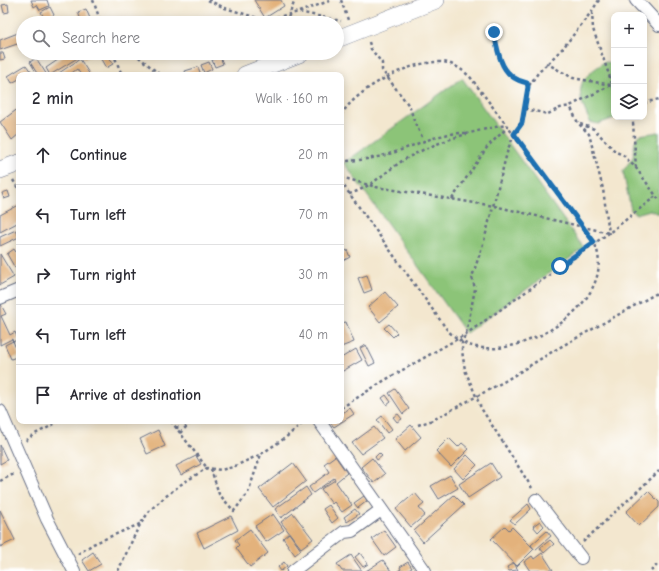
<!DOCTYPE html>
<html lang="en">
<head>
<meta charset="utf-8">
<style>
  :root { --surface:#fff; --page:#f7f7f7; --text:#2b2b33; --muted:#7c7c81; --line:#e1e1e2 }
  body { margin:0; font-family:"Comic Neue",sans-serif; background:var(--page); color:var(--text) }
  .controls { position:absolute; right:12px; top:12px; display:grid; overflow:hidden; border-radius:8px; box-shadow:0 2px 10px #0003 }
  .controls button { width:36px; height:36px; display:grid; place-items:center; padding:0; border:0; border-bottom:1px solid var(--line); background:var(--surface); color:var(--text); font:20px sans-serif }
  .stop { position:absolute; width:12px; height:12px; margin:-9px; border:3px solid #1f6fb2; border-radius:50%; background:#fff }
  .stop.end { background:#1f6fb2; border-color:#fff; box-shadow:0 1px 4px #0008 }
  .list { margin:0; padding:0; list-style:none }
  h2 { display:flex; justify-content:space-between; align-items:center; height:52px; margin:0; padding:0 16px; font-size:17px }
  h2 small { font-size:13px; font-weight:400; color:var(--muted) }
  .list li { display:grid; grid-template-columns:26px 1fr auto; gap:12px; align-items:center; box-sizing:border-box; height:60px; padding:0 16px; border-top:1px solid var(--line) }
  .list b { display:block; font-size:15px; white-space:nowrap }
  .list em { font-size:13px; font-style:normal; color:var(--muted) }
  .icon { flex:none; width:22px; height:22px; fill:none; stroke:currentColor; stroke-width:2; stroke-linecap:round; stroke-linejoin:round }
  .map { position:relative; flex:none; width:659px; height:571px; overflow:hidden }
  .search { position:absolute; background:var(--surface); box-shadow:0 2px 10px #0003; left:16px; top:16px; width:328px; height:44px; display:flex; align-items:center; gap:10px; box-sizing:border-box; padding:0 14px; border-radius:22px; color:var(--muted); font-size:15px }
  .panel { position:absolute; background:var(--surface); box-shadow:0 2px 10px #0003; left:16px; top:72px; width:328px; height:352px; border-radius:8px }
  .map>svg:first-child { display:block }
  .green { fill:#8cc478; stroke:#547a6b }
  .building { fill:#e3b27b }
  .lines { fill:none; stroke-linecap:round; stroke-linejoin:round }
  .street-casing { stroke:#676f86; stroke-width:14 }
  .secondary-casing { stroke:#676f86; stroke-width:18 }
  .path { stroke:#676f86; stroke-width:2.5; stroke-dasharray:3 3; stroke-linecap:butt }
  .street { stroke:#fff; stroke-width:12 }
  .secondary { stroke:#fff; stroke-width:17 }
  .route { stroke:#1f6fb2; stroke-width:5 }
</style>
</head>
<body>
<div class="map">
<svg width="659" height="571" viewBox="0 0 659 571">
  <rect width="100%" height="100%" fill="#fff"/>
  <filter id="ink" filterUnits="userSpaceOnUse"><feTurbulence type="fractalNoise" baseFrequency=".025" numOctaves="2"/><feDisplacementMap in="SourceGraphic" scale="8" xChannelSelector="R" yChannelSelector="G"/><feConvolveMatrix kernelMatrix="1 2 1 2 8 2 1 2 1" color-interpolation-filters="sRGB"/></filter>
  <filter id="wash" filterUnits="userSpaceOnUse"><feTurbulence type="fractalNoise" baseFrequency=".012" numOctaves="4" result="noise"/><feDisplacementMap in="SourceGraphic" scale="16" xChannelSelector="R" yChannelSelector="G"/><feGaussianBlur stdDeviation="0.9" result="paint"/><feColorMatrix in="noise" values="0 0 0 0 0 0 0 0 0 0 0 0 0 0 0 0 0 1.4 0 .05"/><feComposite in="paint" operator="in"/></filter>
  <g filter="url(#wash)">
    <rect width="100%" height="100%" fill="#f3e7cf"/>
    <!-- green -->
    <path class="green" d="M604,62L614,63V117H617L598,124L590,122C583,106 573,88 589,74C594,69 599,66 604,62Z
      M462,78L584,248L466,333L344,163Z
      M659,132V214L650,210L636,214L631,210L623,171L633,157L635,141L639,135Z"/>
    <g id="blocks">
      <!-- building -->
      <path class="building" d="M31,0H47L49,6L40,10L37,5L34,7Z
        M254,0H281L284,6L265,18Z
        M8,4L9,12L4,13L2,5Z
        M50,7L54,15L45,20L41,12Z
        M86,9L92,23H82L78,12Z
        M23,31V49L20,43L0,50V40Z
        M0,53H3L5,59L0,60Z
        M68,53H77L79,57L50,75L46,68Z
        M81,53H95L84,59Z
        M100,53H107L113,64L106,68L98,54Z
        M220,57L223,64L215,67L212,60Z
        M36,58L47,75H38L30,62Z
        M80,59L90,75H81L77,69L69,75H60L59,73Z
        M209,62L212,69L204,73L201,65Z
        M26,65L31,72L25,75H19V79L12,83L8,76Z
        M198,67L201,75H186L185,71Z
        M19,108V134L12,140L0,122Z
        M8,191L10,197L4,199L2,193Z
        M19,205V222L0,232V215Z
        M16,230L19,237L0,246V237Z
        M14,249L19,257V266L15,268L7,254Z
        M347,250L350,257L341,262V254Z
        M0,254L14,277L0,285Z
        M367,275L372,290L364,293L358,278Z
        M385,292L398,307L380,322L368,307Z
        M0,303L6,314L1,316L10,335L15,332L18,339L13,342L12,339L0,345Z
        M346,322L354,342L341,347V323Z
        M389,324L397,333L393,337L384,328Z
        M13,341L19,356L11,359L5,345Z
        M366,345L375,363L369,366L360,348Z
        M356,349L362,360L341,372V358Z
        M395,389L409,409L403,414L389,393Z
        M386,395L391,402L387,405L382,398Z
        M350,408L354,414L334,427L329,421H341V414Z
        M398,414L402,419L397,422L393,417Z
        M382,416L392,429L387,433L377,420Z
        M411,425L421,437L405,451L395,439Z
        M374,427L383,438L361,454L352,443Z
        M158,430L165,446L147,454L140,439Z
        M449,438L458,447L462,443L469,449L451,467L436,451Z
        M0,445L7,460L0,464Z
        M379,453L382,456L377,460L375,457Z
        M467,455L477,465L463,479L454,469Z
        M196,456L201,464L181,475L176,466Z
        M335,456L347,473L336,482L352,505L342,512L334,502L332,504L321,489L335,480L334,478L313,493L309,487L329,472L324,464Z
        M372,458L385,474L374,483L361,467Z
        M293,463L306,481L273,507L259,489Z
        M491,463L500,477L468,498L459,484Z
        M450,475L458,488L439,499L431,486Z
        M306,487L311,495L281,518L275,509Z
        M648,491L659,502V507L639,526L626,512Z
        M415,493L424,504L419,508L425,515L411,527L396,509Z
        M454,495L464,505L423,542L414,531Z
        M364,496L367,501L358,508L354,503Z
        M528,504L531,509L515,524L510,520Z
        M329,505L338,518L332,523L323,509Z
        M355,509L359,514L347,522L344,517Z
        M0,510L15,540L0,547Z
        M293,513L313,539L301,548L281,522Z
        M273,514L284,530L266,542L255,526Z
        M231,516L238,530L204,548L197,533Z
        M540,521L544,526L538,532L533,526Z
        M505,526L509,530L512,527L534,549L517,566L491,539Z
        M250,529L268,553L250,567L236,548L239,545L235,540Z
        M384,530L396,547L384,556L372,539Z
        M547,531L551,536L535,550L531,545Z
        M289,533L301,550L295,555L283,538Z
        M550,540L554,544L544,553L540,548Z
        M93,552L101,564L89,571L82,560Z
        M360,553L368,564L363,567L355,557Z
        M542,553L553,570L530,571L524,562L532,556L534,559Z
        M351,555L362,571H342L337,564Z
        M383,560L391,571H366Z
        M284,562L287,566L281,571L278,567Z
        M408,562L412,568L407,571H398L401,569L400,567Z
        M514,563L518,570L509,571L507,567Z"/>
    </g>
  </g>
  <g filter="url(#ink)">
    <use href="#blocks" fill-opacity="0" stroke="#676f86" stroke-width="1"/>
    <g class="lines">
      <!-- street casing -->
      <g class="street-casing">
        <path id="street" d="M636,0L659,25
          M0,298L19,290
          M0,411L47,519L74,571
          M319,421L425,571
          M536,500L581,558
          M293,571L344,532L352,531L381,510"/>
      </g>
      <!-- secondary casing -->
      <g class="secondary-casing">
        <path id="secondary" d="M337,39L436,0
          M245,75L301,53
          M0,170L19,163"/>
      </g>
      <!-- path -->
      <path class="path" d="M93,0L101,23
        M208,0L225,8L264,20L299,12L341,21
        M341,0L348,20
        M299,12L332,0
        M592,12L593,29L614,89
        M286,23L295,0
        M494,32C498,54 501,78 527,83L528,87
        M369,42L371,49L382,63V70L387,77L410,107L414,121L424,141
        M113,53L122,75
        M134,53L158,73
        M546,63L573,78L611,85
        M644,103L659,99
        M525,109L528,87L538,73L563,48L592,11L599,0
        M341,115C357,88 416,56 448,63C457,66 464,71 471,78L594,242C621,300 527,358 477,347C465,345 457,339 448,331L341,182
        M631,117L633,122L636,168
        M580,124L594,129L616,152L623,155L636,168L659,200
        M341,161C362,161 382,157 401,150C422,142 444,132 466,133
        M341,177L376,187L494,206L609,233L656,196
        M13,180L19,190
        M349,194C371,188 388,169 407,158C438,141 472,131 506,125
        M452,199L488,146L508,127
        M341,408L385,380L466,334L609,233L603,189L589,134L578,123L570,106
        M171,421L207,468
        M418,425L433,420L505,381L555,350L659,292
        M177,429L178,421
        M180,433L192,421
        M26,441C34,432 49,429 58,421
        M211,469L219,494L234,511L248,493L261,454
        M0,481L14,474
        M532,488L481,408L465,370L462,351V342L466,334L475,289L472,277L484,241L508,149C514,133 522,126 525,109L548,114L560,108L570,106L611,85
        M583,542L659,471
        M78,554L93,544L142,523
        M118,571L138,528L150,510L165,497L180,485L207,468L221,470L233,467L261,454L285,438L305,421
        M651,571L659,563"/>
      <!-- street -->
      <use href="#street" class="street"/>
      <!-- secondary -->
      <use href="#secondary" class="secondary"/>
    </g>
  </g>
  <g class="lines" filter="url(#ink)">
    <!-- route -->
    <path class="route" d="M494,32C498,54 501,78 527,83L528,87L522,123L514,134L594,242L560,266"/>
  </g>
</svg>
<div class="controls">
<button>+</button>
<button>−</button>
<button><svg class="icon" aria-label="layers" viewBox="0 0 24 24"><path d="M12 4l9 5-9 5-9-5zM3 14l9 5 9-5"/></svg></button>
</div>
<div class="stop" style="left:560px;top:266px"></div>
<div class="stop end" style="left:494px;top:32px"></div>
<div class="search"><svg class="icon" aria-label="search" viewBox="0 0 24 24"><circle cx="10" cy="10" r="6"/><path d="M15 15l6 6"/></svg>Search here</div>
<section class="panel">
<h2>2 min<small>Walk · 160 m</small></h2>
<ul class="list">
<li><svg class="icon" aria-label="ahead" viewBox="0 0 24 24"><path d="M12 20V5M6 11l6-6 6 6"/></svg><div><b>Continue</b></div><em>20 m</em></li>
<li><svg class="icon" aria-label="left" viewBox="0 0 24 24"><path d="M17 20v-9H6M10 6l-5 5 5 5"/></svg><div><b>Turn left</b></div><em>70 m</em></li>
<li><svg class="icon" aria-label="right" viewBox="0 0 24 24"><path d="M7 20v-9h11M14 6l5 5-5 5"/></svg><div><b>Turn right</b></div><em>30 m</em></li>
<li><svg class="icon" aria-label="left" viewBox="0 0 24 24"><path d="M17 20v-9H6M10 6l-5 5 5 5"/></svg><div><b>Turn left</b></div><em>40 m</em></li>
<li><svg class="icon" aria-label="arrive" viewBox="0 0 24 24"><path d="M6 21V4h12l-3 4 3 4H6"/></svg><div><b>Arrive at destination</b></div></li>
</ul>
</section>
</div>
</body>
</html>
